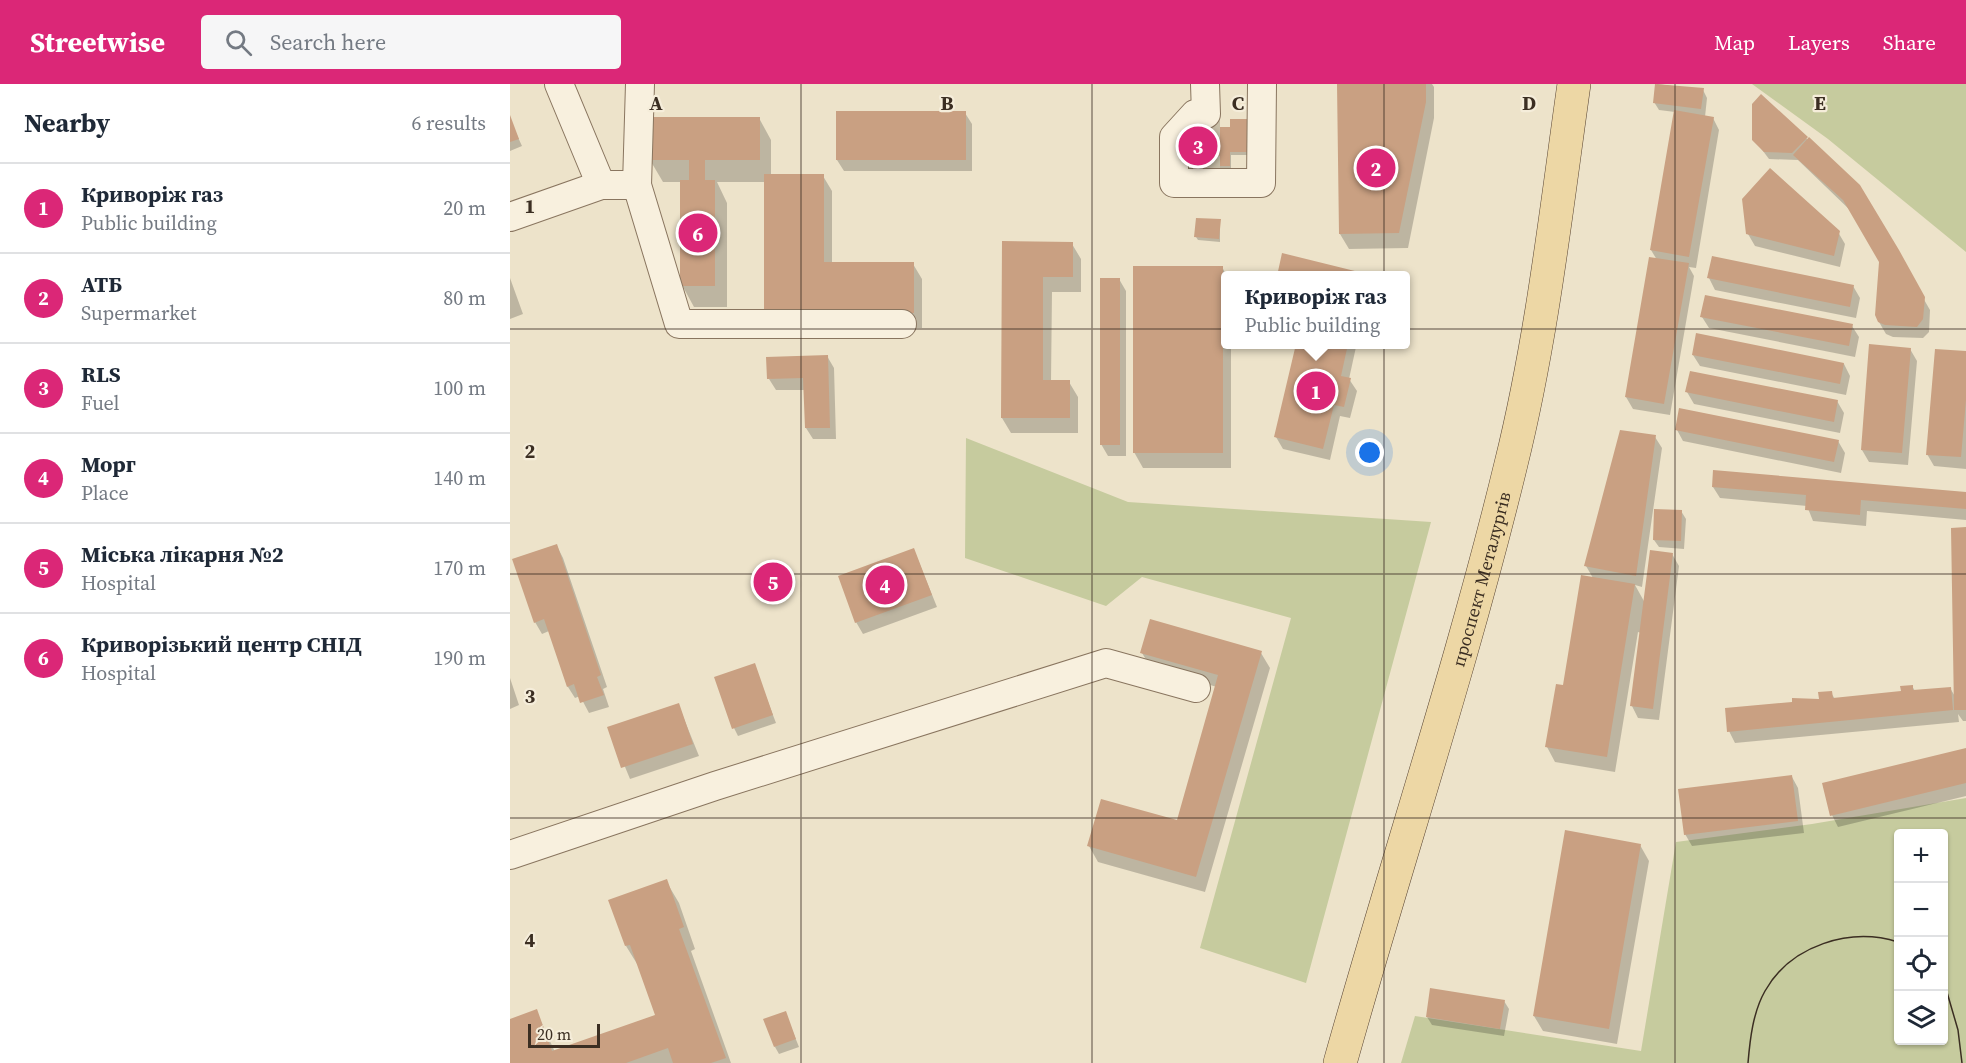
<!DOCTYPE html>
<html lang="en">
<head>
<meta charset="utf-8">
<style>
  :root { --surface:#fff; --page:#f6f6f7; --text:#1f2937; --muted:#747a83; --line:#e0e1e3; --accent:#db2777 }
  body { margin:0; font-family:"Source Serif 4",serif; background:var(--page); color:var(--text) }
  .controls { position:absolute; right:18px; bottom:18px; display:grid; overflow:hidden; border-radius:6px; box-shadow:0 2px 4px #0004 }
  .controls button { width:54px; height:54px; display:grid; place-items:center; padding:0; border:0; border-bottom:2px solid var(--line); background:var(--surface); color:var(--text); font:30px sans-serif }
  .scale { position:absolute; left:18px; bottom:15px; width:72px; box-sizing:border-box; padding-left:6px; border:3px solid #3b2e22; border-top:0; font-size:16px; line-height:21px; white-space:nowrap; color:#3b2e22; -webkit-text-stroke:4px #f5edda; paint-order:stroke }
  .you { position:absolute; left:860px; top:369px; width:21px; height:21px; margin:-15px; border:4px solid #fff; border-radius:50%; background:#1a73e8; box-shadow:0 0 0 9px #1a73e833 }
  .badge { display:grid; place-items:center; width:39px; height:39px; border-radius:50%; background:var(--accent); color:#fff; font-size:20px; font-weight:700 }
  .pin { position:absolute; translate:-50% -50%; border:3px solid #fff; box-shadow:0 2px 6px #0006 }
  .popup { position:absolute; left:711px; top:187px; width:189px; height:78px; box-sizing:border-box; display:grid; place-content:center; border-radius:6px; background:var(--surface); filter:drop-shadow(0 2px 4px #0005); font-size:20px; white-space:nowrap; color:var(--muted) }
  .popup b { font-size:22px; color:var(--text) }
  .popup::after { content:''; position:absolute; left:50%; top:100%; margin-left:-12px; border:12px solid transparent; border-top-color:var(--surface) }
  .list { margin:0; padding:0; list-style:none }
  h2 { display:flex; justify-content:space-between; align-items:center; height:78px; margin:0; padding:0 24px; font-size:26px }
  h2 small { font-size:20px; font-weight:400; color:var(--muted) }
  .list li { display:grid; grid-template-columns:39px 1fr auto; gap:18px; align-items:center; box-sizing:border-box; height:90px; padding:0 24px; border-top:2px solid var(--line) }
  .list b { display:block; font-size:22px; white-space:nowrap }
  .list p { margin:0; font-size:20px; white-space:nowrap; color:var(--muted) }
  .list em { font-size:20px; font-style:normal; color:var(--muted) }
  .icon { flex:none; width:33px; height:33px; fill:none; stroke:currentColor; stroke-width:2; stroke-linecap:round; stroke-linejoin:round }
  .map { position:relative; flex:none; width:1456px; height:979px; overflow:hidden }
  header { display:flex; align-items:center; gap:36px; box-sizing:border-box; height:84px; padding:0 30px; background:var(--accent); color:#fff }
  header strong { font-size:28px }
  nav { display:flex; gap:33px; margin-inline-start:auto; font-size:21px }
  .search { width:420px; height:54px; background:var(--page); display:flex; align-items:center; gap:15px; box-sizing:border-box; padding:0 21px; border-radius:6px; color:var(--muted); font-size:22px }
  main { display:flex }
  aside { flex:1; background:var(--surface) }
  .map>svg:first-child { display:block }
  .green { fill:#c6cb9e; fill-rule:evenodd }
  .shadow { fill:#0003 }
  .building { fill:#c9a082 }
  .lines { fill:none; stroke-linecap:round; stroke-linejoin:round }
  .minor-tunnel { stroke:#c9bfa8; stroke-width:28; stroke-dasharray:28 14; stroke-linecap:butt }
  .minor-casing { stroke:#89755f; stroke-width:30 }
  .major-casing { stroke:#584433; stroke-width:34 }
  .minor { stroke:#f8f0de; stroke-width:28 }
  .major { stroke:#edd7a5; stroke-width:33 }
  .tram { stroke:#3b2e22; stroke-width:1.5 }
  .grid { fill:none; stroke:#3b2e22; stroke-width:1.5; stroke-opacity:0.55 }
  .labels { text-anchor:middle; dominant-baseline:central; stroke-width:4.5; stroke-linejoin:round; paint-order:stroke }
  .street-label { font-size:18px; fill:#3b2e22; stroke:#f5edda }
  .grid-label { font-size:20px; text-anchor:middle; font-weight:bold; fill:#3b2e22; stroke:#f5edda; stroke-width:4.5; stroke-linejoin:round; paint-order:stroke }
</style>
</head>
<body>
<header>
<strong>Streetwise</strong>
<div class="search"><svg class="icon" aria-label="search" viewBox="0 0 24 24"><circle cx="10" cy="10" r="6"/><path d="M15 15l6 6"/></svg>Search here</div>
<nav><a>Map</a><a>Layers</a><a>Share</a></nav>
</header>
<main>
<aside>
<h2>Nearby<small>6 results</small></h2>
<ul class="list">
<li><span class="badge">1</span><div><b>Криворіж газ</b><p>Public building</p></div><em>20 m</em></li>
<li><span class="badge">2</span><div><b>АТБ</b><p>Supermarket</p></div><em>80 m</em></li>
<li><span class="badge">3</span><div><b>RLS</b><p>Fuel</p></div><em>100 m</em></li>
<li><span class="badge">4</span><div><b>Морг</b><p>Place</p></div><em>140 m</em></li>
<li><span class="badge">5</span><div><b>Міська лікарня №2</b><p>Hospital</p></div><em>170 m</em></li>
<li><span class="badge">6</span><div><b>Криворізький центр СНІД</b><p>Hospital</p></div><em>190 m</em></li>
</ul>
</aside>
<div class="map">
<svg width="1456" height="979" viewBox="0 0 1456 979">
  <rect width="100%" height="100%" fill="#ede3ca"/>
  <!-- green -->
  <path class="green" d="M1242,0H1456V168L1318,55Z
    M456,354L618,418L921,438L796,899L690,864L781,534L632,493L596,522L455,474Z
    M1456,714V979H891L905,932L1131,967L1166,758L1302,740ZM1388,750H1434V956H1388Z"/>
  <!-- shadow -->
  <path class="shadow" d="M829,0H922L924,3V34L898,164L839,165L830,150Z
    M1147,0L1193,6L1197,14L1195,33L1203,34L1209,46L1186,184L1179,183L1184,192L1160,331L1123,325L1116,313L1147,176L1141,166L1165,28L1149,26L1144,18Z
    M455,29L462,40V87H334L327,76Z
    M249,34L261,56V92H313L322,107V180H403L412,195V244H264L255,98H207L217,119V223H184L172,201V98H153L140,76Z
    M0,36L12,62L0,67Z
    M736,37L738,71H721V85H687L685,82L721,45Z
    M1296,54L1349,102L1420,226L1419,248L1413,254L1383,253L1376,250L1369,238L1370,177L1342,128L1288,76L1259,75L1244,55Z
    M710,137V158L688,156L686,153Z
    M1328,148L1335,160L1330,183L1245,162L1238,150Z
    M493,159L562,160L571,175V208H542L541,298H559L568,313V349H501L492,334Z
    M712,183L717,192L716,260H721V384H633L624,368Z
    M0,194L13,230L0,235Z
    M1199,194L1343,202L1350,214L1346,234L1205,206Z
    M609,195L616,207V372H598L591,360Z
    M1192,233L1342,242L1349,253L1345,273L1199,244Z
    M788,260H845L846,263L839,295L847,307L840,334L830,332L820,376L773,365L766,353Z
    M1400,265L1407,277L1398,381L1359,378L1352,366Z
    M1426,267L1456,269V385L1424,382L1417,370Z
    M1183,271L1334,280L1340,292L1336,311L1190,282Z
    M317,272L324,284L326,355H303L296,344L295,306H266L259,295Z
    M1177,308L1327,317L1334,329L1330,349L1184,320Z
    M1167,346L1328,357L1335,369L1331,389L1173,357Z
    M1145,353L1152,364L1132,503L1125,501L1135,519L1162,470L1169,482L1149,636L1128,634L1122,622L1131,549L1128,548L1105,688L1045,678L1037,663L1083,494L1076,482Z
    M1204,388L1456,410V436L1357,427L1356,442L1303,437L1297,422L1210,414L1203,403Z
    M1171,427L1176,435L1174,465L1149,463L1144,456Z
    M1443,445H1456V637H1453L1448,630L1449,638L1225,659L1219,647L1311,616L1321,609L1325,615L1393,609L1402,602L1405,607L1440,604L1446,614Z
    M47,462L53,474L97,603L93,605L99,623L79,629L70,612L65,614L58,603L39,547L32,550L25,538Z
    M404,466L427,523L353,550L346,538Z
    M632,569H751L760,584L695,808L588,778L579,762L668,738L707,603L641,584Z
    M244,581L266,639L228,652L224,644Z
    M0,594L9,621L0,625Z
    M168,620L189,672L120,695L99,644Z
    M1456,665V712L1328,743L1322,731L1314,700Z
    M1282,693L1288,704L1294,749L1182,762L1175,750Z
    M1130,761L1139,777L1107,960L1033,947L1024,932Z
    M156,797L169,819L185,865L181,867L221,979H0V936L26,927L45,968L147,931L129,883L116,862Z
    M994,917L999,925L994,952L922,941L917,933Z
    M275,928L289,963L269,970L265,963Z"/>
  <!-- building -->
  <path class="building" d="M827,0H916V18L889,149L829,150Z
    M1145,0L1194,4L1191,25L1143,19Z
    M1251,10L1298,53L1282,69L1254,68L1242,56V20Z
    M1164,26L1204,33L1179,173L1140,166Z
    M326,27H456V76H326Z
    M0,31L9,55L0,58Z
    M139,33H250V76H195V96H205V202H170V96H179V76H139Z
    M720,35H737V68H720V82H683V43H720Z
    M1299,53L1350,101L1389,166L1415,213L1413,235L1407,243L1375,241L1368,238L1365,231L1369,178L1333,116L1283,71Z
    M1260,84L1330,147L1324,172L1236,150L1232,115Z
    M254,90H314V178H404V229H254Z
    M686,134L711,135L709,155L684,153Z
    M492,157L563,158V193H533V296H560V334H491Z
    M772,169L861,191V192H767Z
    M1202,172L1344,201L1340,223L1197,194Z
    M1139,173L1179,179L1154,320L1115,313Z
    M623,182H713V369H623Z
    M590,194H610V361H590Z
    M1195,211L1343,240L1339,262L1190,233Z
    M1186,249L1334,279L1330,300L1182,271Z
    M786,260H838L831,292L841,294L834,323L824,321L813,365L764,353Z
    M1359,260L1401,264L1392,369L1351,366Z
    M1425,265L1456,267V316L1451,373L1416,371Z
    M318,271L320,344H295L293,294L257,295L256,273Z
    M1180,287L1328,316L1324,338L1175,308Z
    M1169,324L1329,356L1324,378L1165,346Z
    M1110,346L1146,351L1126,492L1074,482Z
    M1203,386L1456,408V425L1351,416L1350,431L1295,426L1296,411L1202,403Z
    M1144,425L1172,426L1171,457L1143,456Z
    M1456,443V626H1444L1441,444Z
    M47,460L91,591L87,593L94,611L70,619L64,600L57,603L34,535L24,539L2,475Z
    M404,464L422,511L345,539L328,492Z
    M1140,466L1163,469L1143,625L1120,622Z
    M1071,491L1125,500L1097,673L1035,663L1046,600L1053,601Z
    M640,535L752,567L686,793L577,762L591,715L667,736L708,591L630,569Z
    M245,579L263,631L222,645L204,593Z
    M1403,601V606L1441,603L1443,626L1217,648L1215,624L1282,618V614L1309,615L1308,608L1322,607L1323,614L1391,607L1390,602Z
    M169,619L183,660L111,684L97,643Z
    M1456,664V699L1320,732L1312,699Z
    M1282,691L1288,737L1174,751L1168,705Z
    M1055,746L1131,760L1099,945L1023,932Z
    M157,795L174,843L169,845L216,974L201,979H163L158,964L116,979H0V935L27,925L42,967L145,931L120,861L115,862L98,816Z
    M920,904L995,916L990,945L916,933Z
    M276,927L286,955L264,963L253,935Z"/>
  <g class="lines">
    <!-- minor-tunnel -->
    <path class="minor-tunnel" d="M696,30V99"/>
    <!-- minor casing -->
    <g class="minor-casing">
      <path id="minor" d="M49,0L91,101
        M130,0L127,101L169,240H392
        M695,0L696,30H685L664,53V99H751L752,0
        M0,133L91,101H127
        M0,771L205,702L596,579L686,604"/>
    </g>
    <!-- major casing -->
    <g class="major-casing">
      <g id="major">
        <path id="s1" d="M830,979C886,779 952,582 1001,380C1032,255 1046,127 1064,0"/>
      </g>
    </g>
    <!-- minor -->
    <use href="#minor" class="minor"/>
    <!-- major -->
    <use href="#major" class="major"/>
    <!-- tram -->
    <path class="tram" d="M1434,898L1448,946L1452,979
      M1238,979C1240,955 1243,928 1255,907C1281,861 1340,843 1388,858"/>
  </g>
  <!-- grid -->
  <path class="grid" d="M291,0V979M582,0V979M874,0V979M1165,0V979M0,245H1456M0,490H1456M0,734H1456"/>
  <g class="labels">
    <!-- street labels -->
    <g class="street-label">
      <text stroke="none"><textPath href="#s1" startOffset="504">проспект Металургів</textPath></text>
    </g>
  </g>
  <g class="grid-label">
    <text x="146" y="26">A</text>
    <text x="437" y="26">B</text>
    <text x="728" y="26">C</text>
    <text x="1019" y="26">D</text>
    <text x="1310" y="26">E</text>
    <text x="20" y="129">1</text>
    <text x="20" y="374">2</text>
    <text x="20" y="619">3</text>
    <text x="20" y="863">4</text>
  </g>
</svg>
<div class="controls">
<button>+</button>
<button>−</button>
<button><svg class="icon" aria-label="locate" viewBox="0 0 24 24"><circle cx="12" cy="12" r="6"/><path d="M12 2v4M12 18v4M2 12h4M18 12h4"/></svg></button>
<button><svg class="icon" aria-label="layers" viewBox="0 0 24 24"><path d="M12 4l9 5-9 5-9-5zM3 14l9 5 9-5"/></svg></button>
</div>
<div class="scale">20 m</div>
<div class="you"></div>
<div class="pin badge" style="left:806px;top:307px">1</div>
<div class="popup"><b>Криворіж газ</b>Public building</div>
<div class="pin badge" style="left:866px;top:84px">2</div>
<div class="pin badge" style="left:688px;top:62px">3</div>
<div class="pin badge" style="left:375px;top:501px">4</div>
<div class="pin badge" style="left:263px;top:498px">5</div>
<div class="pin badge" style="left:188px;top:149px">6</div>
</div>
</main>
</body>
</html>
